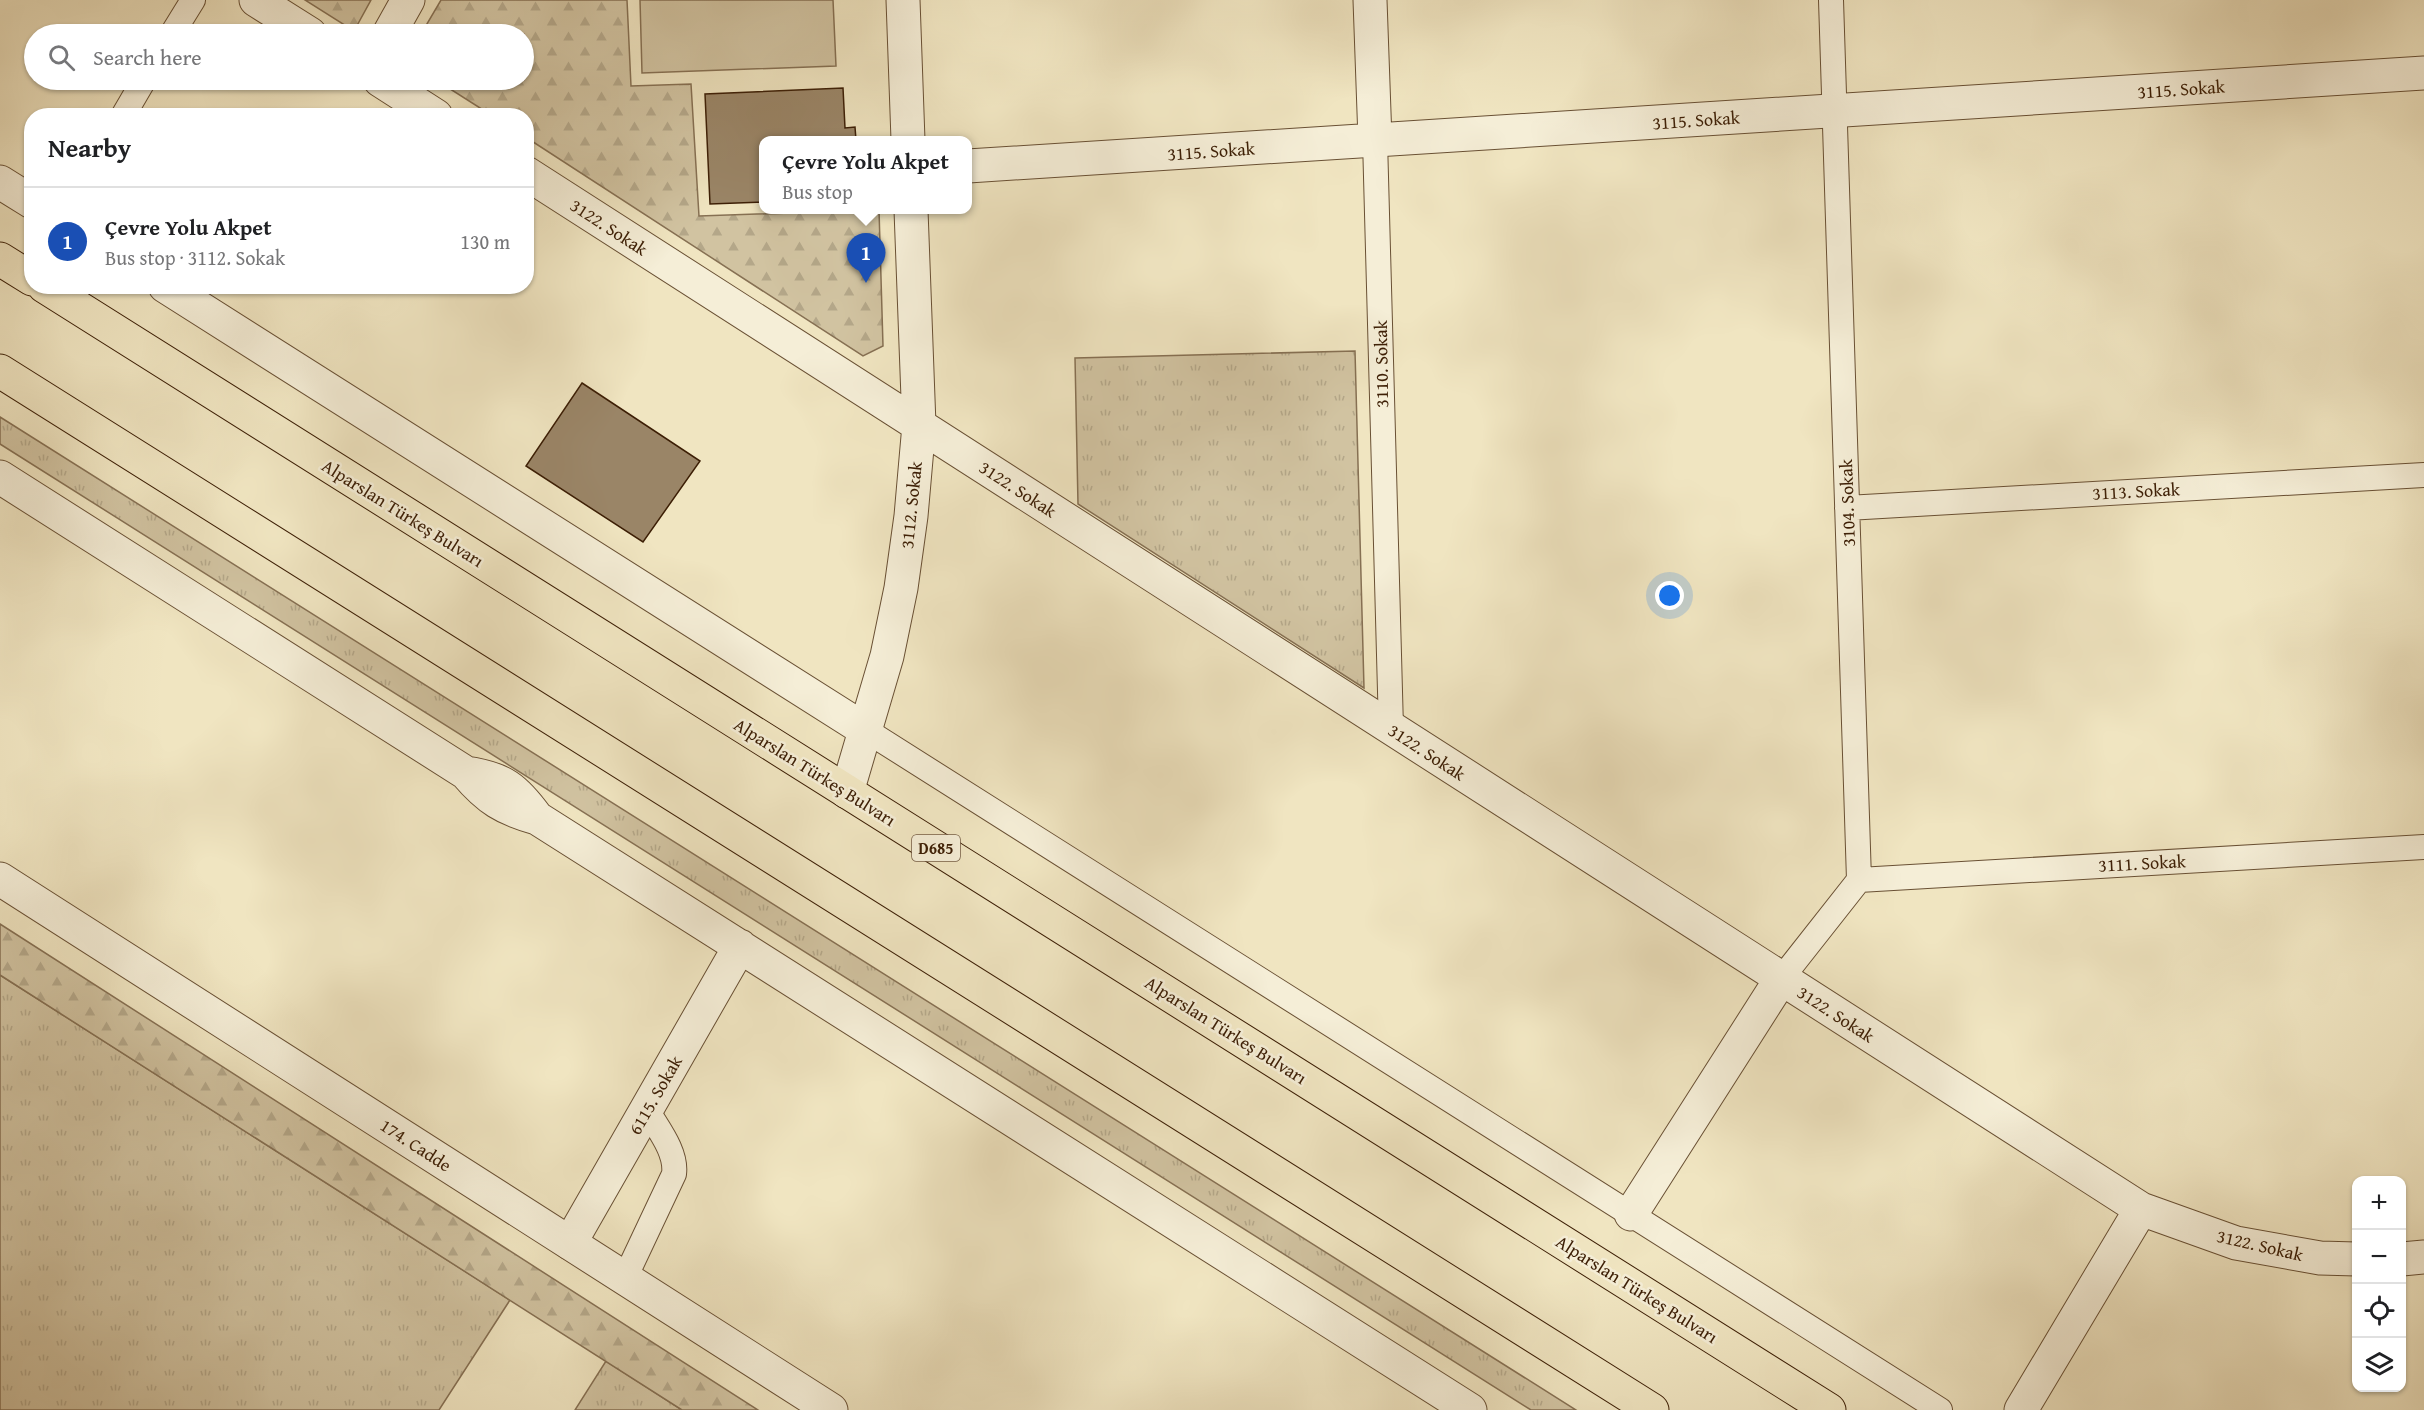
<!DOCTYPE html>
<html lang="en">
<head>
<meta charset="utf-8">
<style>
  :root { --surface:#fff; --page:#f2f2f2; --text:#202124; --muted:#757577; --line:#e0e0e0; --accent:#2563eb }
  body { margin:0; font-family:"Gentium Book Plus",serif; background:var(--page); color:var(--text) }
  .controls { position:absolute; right:18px; bottom:18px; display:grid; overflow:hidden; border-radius:12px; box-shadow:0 2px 4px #0004 }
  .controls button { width:54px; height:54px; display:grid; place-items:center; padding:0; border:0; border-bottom:2px solid var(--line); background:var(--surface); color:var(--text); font:30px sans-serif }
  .you { position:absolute; left:1670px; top:596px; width:21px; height:21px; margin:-15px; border:4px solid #fff; border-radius:50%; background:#1a73e8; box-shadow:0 0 0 9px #1a73e833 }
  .badge { display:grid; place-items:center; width:39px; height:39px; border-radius:50%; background:var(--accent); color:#fff; font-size:20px; font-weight:700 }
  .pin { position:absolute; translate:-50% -50px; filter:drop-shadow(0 2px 3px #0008) }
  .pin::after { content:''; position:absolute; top:32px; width:21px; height:18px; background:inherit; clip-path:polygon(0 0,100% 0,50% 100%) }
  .popup { position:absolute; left:759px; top:136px; width:213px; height:78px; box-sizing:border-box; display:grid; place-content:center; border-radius:12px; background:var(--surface); filter:drop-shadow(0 2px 4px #0005); font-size:20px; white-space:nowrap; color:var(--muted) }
  .popup b { font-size:22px; color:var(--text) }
  .popup::after { content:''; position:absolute; left:50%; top:100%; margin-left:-12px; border:12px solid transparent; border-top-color:var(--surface) }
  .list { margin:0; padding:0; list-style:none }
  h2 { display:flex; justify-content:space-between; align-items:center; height:78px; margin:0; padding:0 24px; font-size:26px }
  h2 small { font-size:20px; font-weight:400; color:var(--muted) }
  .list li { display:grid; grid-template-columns:39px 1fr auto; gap:18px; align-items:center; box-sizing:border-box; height:108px; padding:0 24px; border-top:2px solid var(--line) }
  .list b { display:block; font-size:22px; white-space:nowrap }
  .list p { margin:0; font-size:20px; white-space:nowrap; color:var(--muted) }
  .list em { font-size:20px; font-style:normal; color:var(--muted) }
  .icon { flex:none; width:33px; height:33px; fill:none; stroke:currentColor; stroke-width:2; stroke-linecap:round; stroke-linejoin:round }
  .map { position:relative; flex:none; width:2424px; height:1410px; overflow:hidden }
  .search { position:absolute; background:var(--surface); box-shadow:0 2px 4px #0004; left:24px; top:24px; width:510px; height:66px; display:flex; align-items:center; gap:15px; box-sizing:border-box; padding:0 21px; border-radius:33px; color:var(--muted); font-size:22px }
  .panel { position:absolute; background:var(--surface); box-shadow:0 2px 4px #0004; left:24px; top:108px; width:510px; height:186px; border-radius:24px }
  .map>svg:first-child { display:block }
  .grass { fill:url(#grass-tufts); stroke:#867053; stroke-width:1.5 }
  .forest { fill:url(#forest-firs); stroke:#867053; stroke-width:1.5 }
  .garden { fill:#d1c3a1; stroke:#867053; stroke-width:1.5 }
  .building { fill:#9a8567; stroke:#3c1e05; stroke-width:1.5 }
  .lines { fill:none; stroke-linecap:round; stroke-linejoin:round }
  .service-casing { stroke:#695034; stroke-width:26 }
  .minor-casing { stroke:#695034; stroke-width:35 }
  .tertiary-casing { stroke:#695034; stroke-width:35 }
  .trunk-casing { stroke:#3c1e05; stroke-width:35 }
  .service { stroke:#f5eed7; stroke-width:24 }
  .minor { stroke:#f5eed7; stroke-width:33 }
  .tertiary { stroke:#f5eed7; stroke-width:33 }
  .trunk { stroke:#f0e5c1; stroke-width:33 }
  .labels { text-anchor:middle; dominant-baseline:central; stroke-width:5; stroke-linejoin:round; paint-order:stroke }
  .shield { fill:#f5eed7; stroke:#745c44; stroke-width:1.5 }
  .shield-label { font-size:16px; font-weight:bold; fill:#3c1e05 }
  .street-label { font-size:18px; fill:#3c1e05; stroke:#f5eed7 }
</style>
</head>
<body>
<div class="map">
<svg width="2424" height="1410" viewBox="0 0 2424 1410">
  <defs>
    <pattern id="grass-tufts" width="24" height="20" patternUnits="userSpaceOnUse" patternTransform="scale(1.5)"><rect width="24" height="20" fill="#d1c3a1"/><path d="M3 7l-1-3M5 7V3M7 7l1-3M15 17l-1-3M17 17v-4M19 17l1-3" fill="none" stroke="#b4a789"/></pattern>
    <pattern id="forest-firs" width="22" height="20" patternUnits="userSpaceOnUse" patternTransform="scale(1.5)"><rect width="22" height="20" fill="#d1c3a1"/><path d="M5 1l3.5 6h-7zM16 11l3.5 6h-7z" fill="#b4a789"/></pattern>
  </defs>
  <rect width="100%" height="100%" fill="#f0e5c1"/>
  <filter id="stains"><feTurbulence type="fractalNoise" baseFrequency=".00333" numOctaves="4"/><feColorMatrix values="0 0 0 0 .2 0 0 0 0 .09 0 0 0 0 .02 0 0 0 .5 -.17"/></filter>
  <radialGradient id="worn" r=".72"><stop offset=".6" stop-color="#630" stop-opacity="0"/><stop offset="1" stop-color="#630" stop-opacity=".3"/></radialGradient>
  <!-- grass -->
  <path class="grass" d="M1355,351L1364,688L1078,504L1075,358Z
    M0,417L1576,1410H1531L0,444Z
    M0,975L510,1300L439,1410H0Z
    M606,1361L682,1410H575Z"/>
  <!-- forest -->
  <path class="forest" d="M305,0H371L354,31Z
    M441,0H627L631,86L691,84L699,216L879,210L883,346L863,356L527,138L526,116L491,115L436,80H524V34H421Z
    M0,924L758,1410H682L0,975Z"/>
  <!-- garden -->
  <path class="garden" d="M640,0H833L836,66L642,73Z"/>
  <!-- building -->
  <path class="building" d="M843,88L845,128L855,127L856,140H764V202L710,204L705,94Z
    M582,383L700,461L643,542L526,466Z"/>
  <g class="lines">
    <!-- service casing -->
    <g class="service-casing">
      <path id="service" d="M172,34L193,0
        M123,116L144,80
        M1375,140L1391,728
        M1847,508L2424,475
        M867,731L1940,1410
        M1859,880L2424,847
        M1781,979L1859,880L1831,0
        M625,1278L674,1174C677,1152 658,1129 647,1110"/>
    </g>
    <!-- minor casing -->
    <g class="minor-casing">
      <path id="minor" d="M256,0L310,34
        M903,0L908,140
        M1370,0L1375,140
        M389,34L408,0
        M380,80L436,116
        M968,166L2424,73
        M526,173L2141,1209L2236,1243L2320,1258L2356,1259
        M0,182L32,202
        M165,286L867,731
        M0,477L466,773C488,799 504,809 537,818C516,789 503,778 466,773
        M847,792L887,656L901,588L911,516L919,425L911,210
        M537,818L1470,1410
        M1631,1214L1781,979
        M570,1243L740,946
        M2402,1259L2424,1257
        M2021,1410L2141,1209"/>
    </g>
    <!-- tertiary casing -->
    <g class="tertiary-casing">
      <path id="tertiary" d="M0,879L831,1410"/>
    </g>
    <!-- trunk casing -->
    <g class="trunk-casing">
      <path id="trunk" d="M0,259L32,279
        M44,286L1829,1410
        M0,371L1652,1410"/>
    </g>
    <!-- service -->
    <use href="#service" class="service"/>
    <!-- minor -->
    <use href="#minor" class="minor"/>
    <!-- tertiary -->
    <use href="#tertiary" class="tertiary"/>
    <!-- trunk -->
    <use href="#trunk" class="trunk"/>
  </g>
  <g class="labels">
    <!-- shield labels -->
    <rect class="shield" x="912" y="835" width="48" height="26" rx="4.5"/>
    <g class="shield-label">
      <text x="936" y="848">D685</text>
    </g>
    <!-- street labels -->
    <g class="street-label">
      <text transform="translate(2181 89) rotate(-4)">3115. Sokak</text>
      <text transform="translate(1696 120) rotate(-4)">3115. Sokak</text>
      <text transform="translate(1211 151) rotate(-4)">3115. Sokak</text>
      <text transform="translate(609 227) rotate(33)">3122. Sokak</text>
      <text transform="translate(1381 364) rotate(-91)">3110. Sokak</text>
      <text transform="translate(1018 489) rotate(33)">3122. Sokak</text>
      <text transform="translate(2136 491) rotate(-3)">3113. Sokak</text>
      <text transform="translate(1847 503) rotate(-92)">3104. Sokak</text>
      <text transform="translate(911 505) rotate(-84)">3112. Sokak</text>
      <text transform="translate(403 513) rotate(32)">Alparslan Türkeş Bulvarı</text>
      <text transform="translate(1427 752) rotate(33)">3122. Sokak</text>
      <text transform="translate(815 772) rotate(32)">Alparslan Türkeş Bulvarı</text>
      <text transform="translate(2142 863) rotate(-3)">3111. Sokak</text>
      <text transform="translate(1836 1014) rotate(33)">3122. Sokak</text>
      <text transform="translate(1226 1030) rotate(32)">Alparslan Türkeş Bulvarı</text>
      <text transform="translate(655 1095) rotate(-60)">6115. Sokak</text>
      <text transform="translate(416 1145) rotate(33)">174. Cadde</text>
      <text transform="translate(2260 1245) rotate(13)">3122. Sokak</text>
      <text transform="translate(1637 1289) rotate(32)">Alparslan Türkeş Bulvarı</text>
    </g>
  </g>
  <rect width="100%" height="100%" filter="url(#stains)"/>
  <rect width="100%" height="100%" fill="url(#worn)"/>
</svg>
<div class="controls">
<button>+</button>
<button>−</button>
<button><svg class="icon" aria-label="locate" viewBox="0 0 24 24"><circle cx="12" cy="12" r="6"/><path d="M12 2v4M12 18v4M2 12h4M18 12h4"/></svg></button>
<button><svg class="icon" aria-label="layers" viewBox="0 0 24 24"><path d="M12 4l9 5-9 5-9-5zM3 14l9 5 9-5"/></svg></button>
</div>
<div class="you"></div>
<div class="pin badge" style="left:866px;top:283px;background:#1a4fb4">1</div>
<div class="popup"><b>Çevre Yolu Akpet</b>Bus stop</div>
<div class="search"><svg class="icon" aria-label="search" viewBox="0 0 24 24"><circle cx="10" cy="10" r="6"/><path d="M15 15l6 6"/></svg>Search here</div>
<section class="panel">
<h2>Nearby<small></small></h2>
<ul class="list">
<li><span class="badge" style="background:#1a4fb4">1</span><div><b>Çevre Yolu Akpet</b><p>Bus stop · 3112. Sokak</p></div><em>130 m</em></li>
</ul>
</section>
</div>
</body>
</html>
